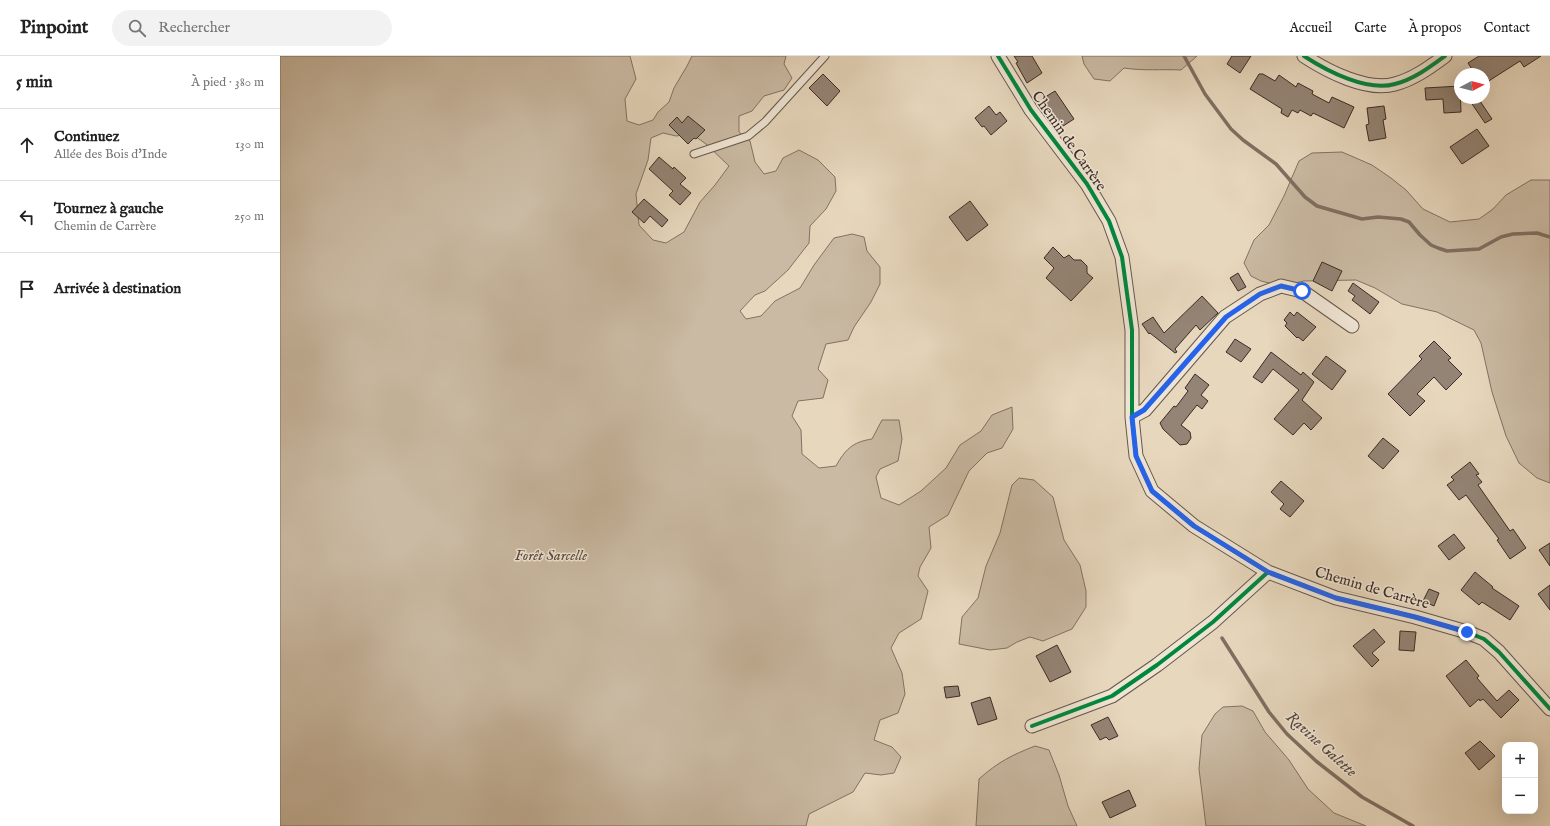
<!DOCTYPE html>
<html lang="fr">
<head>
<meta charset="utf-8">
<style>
  :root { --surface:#fff; --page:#f2f2f2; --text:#222; --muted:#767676; --line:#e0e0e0 }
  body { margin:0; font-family:"IM FELL English",serif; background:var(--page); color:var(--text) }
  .controls { position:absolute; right:12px; bottom:12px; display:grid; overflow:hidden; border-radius:8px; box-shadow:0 4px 16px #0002 }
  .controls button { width:36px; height:36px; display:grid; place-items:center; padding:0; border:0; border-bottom:1px solid var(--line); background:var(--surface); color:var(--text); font:20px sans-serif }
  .compass { position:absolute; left:1174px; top:12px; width:36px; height:36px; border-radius:50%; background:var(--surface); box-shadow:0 4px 16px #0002; rotate:83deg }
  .stop { position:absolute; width:12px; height:12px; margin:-9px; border:3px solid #2563eb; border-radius:50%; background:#fff }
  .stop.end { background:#2563eb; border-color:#fff; box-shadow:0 1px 4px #0008 }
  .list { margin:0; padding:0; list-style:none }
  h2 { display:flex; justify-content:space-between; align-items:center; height:52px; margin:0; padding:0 16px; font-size:17px }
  h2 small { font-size:13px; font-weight:400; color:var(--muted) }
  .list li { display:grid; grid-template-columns:26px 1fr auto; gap:12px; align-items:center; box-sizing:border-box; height:72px; padding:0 16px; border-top:1px solid var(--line) }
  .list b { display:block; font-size:15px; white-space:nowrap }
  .list p { margin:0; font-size:13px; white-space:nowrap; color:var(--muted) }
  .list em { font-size:13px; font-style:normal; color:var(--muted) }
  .icon { flex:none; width:22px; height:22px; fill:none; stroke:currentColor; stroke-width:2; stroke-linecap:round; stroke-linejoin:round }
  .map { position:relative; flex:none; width:1270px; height:770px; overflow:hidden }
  header { display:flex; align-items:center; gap:24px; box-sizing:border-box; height:56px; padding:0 20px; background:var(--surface); border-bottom:1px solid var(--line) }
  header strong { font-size:19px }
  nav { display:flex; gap:22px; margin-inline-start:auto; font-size:14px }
  .search { width:280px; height:36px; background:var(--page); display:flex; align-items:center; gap:10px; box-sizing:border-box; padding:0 14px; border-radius:22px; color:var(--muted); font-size:15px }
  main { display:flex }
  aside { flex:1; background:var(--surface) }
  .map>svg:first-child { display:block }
  .green { fill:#cabaa3; stroke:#827264; fill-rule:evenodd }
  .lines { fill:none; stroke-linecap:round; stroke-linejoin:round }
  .stream { stroke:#7f6f62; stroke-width:3.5 }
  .building { fill:#948475; stroke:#3b2b26 }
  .service-casing { stroke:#66564c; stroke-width:9 }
  .minor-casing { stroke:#66564c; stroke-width:15 }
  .service { stroke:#efe5d4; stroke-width:7 }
  .minor { stroke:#efe5d4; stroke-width:13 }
  .cycleway-casing { stroke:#efe5d4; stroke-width:6 }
  .cycleway { stroke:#00873e; stroke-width:4 }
  .route { stroke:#2563eb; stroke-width:5 }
  .labels { text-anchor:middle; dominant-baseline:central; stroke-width:3; stroke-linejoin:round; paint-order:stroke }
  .street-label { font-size:15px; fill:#3b2b26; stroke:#efe5d4 }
  .park-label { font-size:15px; font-style:italic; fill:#58483f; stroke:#efe5d4 }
  .water-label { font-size:16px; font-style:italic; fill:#58483f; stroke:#efe5d4 }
</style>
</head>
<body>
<header>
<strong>Pinpoint</strong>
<div class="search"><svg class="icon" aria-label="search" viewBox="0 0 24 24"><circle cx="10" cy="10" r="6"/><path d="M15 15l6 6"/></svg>Rechercher</div>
<nav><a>Accueil</a><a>Carte</a><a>À propos</a><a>Contact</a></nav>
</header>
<main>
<aside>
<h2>5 min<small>À pied · 380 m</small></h2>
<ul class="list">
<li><svg class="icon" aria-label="ahead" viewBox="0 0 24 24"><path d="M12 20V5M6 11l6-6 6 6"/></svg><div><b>Continuez</b><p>Allée des Bois d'Inde</p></div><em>130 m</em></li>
<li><svg class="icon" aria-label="left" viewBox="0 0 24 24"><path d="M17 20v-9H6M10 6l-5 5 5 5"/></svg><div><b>Tournez à gauche</b><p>Chemin de Carrère</p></div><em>250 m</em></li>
<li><svg class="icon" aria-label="arrive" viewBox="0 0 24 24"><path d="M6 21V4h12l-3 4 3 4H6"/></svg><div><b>Arrivée à destination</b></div></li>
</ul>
</aside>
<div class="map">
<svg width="1270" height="770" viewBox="0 0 1270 770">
  <rect width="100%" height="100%" fill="#e7d7bd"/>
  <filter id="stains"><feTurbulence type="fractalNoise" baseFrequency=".005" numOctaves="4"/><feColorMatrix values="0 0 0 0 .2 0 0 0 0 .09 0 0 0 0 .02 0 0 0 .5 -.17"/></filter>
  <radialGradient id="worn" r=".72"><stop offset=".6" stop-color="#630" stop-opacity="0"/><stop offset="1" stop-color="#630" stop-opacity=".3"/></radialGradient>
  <!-- green -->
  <path class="green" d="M0,0H350L356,23L345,43L347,65L359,69L373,64L378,56L389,46L394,32L407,10L412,0H506L504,8L512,22L504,34L484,40L472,55L459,60V76L470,85L475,106L484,118L496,115L503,102L519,94L538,104L555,121L556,135L546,153L530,170L529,187L508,214L485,235L475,239L460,255L466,263L481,260L495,245L520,232L534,209L554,182L572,178L584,181L587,195L600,211V228L591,246L574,271L568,284L546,288L538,313L548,324L543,342L518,345L512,360L521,374L522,398L539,412L556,410C565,394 572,386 592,383L602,364H619L622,383L618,405L600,413L596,421L601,442L619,449L641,435L666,412L680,389L701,375L712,359L732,351L733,373L722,392L707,397L689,415L668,459L649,471L651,492L640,511L638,520L648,535L641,563L619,577L611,592L622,617L625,638L618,657L600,664L594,684L612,691L621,701L614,717L601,719L585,717L573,736L529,758L526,770H0ZM383,77L396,80L412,78L426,88L449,110L435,129L420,146L404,176L386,187L373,184L359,169L356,138L368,104L371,82Z
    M802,0H917L901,14C882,13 863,15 844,12L830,25L814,23L804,8Z
    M1062,96L1092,109L1111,122L1126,134L1143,153L1170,166L1199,163L1213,153L1226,139L1251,124H1270V427L1257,422L1239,407L1226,380L1212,336L1201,287L1194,274L1157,256L1122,248L1095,232L1076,224L1024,225L1001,230L981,225L971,220L964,207L974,184L989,169L1004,140L1019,105L1032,97Z
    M739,422L754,424L773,441L784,484L800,509L806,535V551L792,573L763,585L750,581L737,586L727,592L710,594L679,588L682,561L698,542L706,510L720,477L732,429Z
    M962,650L973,655L985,676L1009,704L1028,733L1054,757L1086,770H926L919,713L922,679L935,658L943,651Z
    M755,690L769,694L779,719L788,750L797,770H696L699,723C718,706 732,699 755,690Z"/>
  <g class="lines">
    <!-- stream -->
    <path class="stream" d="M904,0L925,38L951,73L963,84L996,108L1025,141L1037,150L1082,163L1098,161L1121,163L1129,166L1140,179L1151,189L1158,192L1167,195L1199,193L1221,181L1233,178L1257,177L1270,181
      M942,582L989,656L1007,678L1036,705L1082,741L1133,770"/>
  </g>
  <!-- building -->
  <path class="building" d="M734,0H752L762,17L747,27L736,7L738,6Z
    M952,0H971L960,17L947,8Z
    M1199,0H1261L1244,11L1240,5L1204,28V18H1195L1188,7Z
    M543,18L560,35L547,50L529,32Z
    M979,18H983L995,25L999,19L1016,31L1018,27L1033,35L1032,38L1049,47L1052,41L1074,51L1064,72L1033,57L1031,60L1020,54L1018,57L1012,54L1008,61L1001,57L1002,53L970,33Z
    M1180,30L1181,56L1164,57L1163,43L1146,44L1145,32Z
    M775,35L794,63L780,72L762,43Z
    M1188,42H1198L1212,63L1205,67Z
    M709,50L716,59L720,56L727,65L711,79L704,70L702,71L695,62Z
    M1104,50L1106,63L1103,64L1106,82L1089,85L1086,69L1089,68L1087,52Z
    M408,60L425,74L416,83L414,82L408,88L389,69L397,61L402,67Z
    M1197,73L1209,90L1182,108L1170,91Z
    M379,101L393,113L394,111L406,122L400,128L411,137L400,149L389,139L393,135L369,113Z
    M364,143L388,164L382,171L370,160L364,167L352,156Z
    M690,145L708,169L687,185L669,161Z
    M773,191L784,202L789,199L794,204H801L807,210V217L813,222L791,245L766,222L774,212L764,202Z
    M1042,206L1062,215L1052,235L1033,225Z
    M958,217L966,231L958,235L950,222Z
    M1073,227L1099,246L1090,258L1072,244L1075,240L1068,235Z
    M922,240L938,257L920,274L916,269L895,293L897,296L895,297L870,277L869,278L862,268L873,261L884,277Z
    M1010,256L1014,260L1017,256L1036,271L1023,285L1018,281L1017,282L1005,270L1007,267L1004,264Z
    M955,283L971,293L961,306L946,296Z
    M1154,285L1171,302L1168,304L1182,318L1166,334L1154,321L1137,338L1145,345L1130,360L1108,338L1142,303L1139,300Z
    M991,296L1021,319L1023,316L1034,326L1022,344L1042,362L1031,374L1024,367L1013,379L994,363L1019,334L993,313L982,327L973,321Z
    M1046,300L1066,315L1052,334L1032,318Z
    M915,318L929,329L921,339L928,345L922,353L917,349L901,369L910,376L911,382L907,388L900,389L883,373L880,367L894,350L896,351L908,335L905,332Z
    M1103,382L1119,395L1103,413L1088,400Z
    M1190,406L1199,418L1196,419L1202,426L1198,429L1230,475L1233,473L1246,492L1230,503L1217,484L1219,483L1186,439L1179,444L1167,429L1174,424L1171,421Z
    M1001,425L1024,445L1010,461L1000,453L1004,448L991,436Z
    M1174,478L1185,492L1169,504L1158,490Z
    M1270,487V510L1259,494Z
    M1195,516L1213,531L1212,532L1239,550L1230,564L1202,546L1199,549L1181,534Z
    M1270,529V554L1258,538Z
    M1149,533L1159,537L1154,550L1143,545Z
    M1094,573L1105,586L1092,597L1099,604L1092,611L1073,590Z
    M1120,575L1136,576L1134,595L1119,594Z
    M777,589L791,616L770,626L756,600Z
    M1186,604L1199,620L1197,622L1217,645L1229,634L1239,644L1221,662L1203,643L1200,645L1199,643L1190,651L1166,620Z
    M678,630L680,640L666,642L664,631Z
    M710,641L717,663L698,669L691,647Z
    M828,661L838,680L829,684L826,681L820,684L811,669Z
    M1200,685L1215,700L1199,714L1185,697Z
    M849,734L856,750L830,762L822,746Z"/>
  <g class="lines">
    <!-- service casing -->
    <g class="service-casing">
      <path id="service" d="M414,98L468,80L485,66L545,0"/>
    </g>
    <!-- minor casing -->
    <g class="minor-casing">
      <path id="minor" d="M718,0L751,54L807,128L829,165L842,201L852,274V361L856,400L872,435L914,470L988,516L1056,542L1135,561L1187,576L1204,583L1219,596L1270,653
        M1024,0C1047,15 1087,36 1115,28C1134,23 1150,11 1165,0
        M852,361L865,354L945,261L980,238L1001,230L1022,235L1072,270
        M752,670L832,640L877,609L933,566L988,516"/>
    </g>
    <!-- service -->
    <use href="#service" class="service"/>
    <!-- minor -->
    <use href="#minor" class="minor"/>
    <!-- cycleway casing -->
    <g class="cycleway-casing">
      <path id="cycleway" d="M718,0L751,54L807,128L829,165L842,201L852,274V361L856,400L872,435L914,470L988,516L1056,542L1135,561L1187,576L1204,583L1219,596L1270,653
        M1024,0C1047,15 1087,36 1115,28C1134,23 1150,11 1165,0
        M752,670L832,640L877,609L933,566L988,516"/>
    </g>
    <!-- cycleway -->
    <use href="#cycleway" class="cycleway"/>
  </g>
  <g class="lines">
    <!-- route -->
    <path class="route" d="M1022,235L1001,230L980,238L946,261L864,354L852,361L856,400L872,435L914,470L988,516L1056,542L1135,561L1187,576"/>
  </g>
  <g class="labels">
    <!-- street labels -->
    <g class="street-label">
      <text transform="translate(789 85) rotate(55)">Chemin de Carrère</text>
      <text transform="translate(1092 532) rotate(16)">Chemin de Carrère</text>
    </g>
    <!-- park labels -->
    <g class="park-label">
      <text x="271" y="499">Forêt Sarcelle</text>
    </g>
    <!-- water labels -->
    <g class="water-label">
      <text transform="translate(1041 689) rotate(42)">Ravine Galette</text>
    </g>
  </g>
  <rect width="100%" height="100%" filter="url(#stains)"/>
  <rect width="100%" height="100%" fill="url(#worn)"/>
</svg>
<div class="controls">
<button>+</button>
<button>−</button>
</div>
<svg class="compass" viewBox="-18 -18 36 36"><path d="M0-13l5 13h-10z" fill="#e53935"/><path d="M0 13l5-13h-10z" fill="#767676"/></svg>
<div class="stop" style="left:1022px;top:235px"></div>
<div class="stop end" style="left:1187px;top:576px"></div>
</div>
</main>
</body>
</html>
